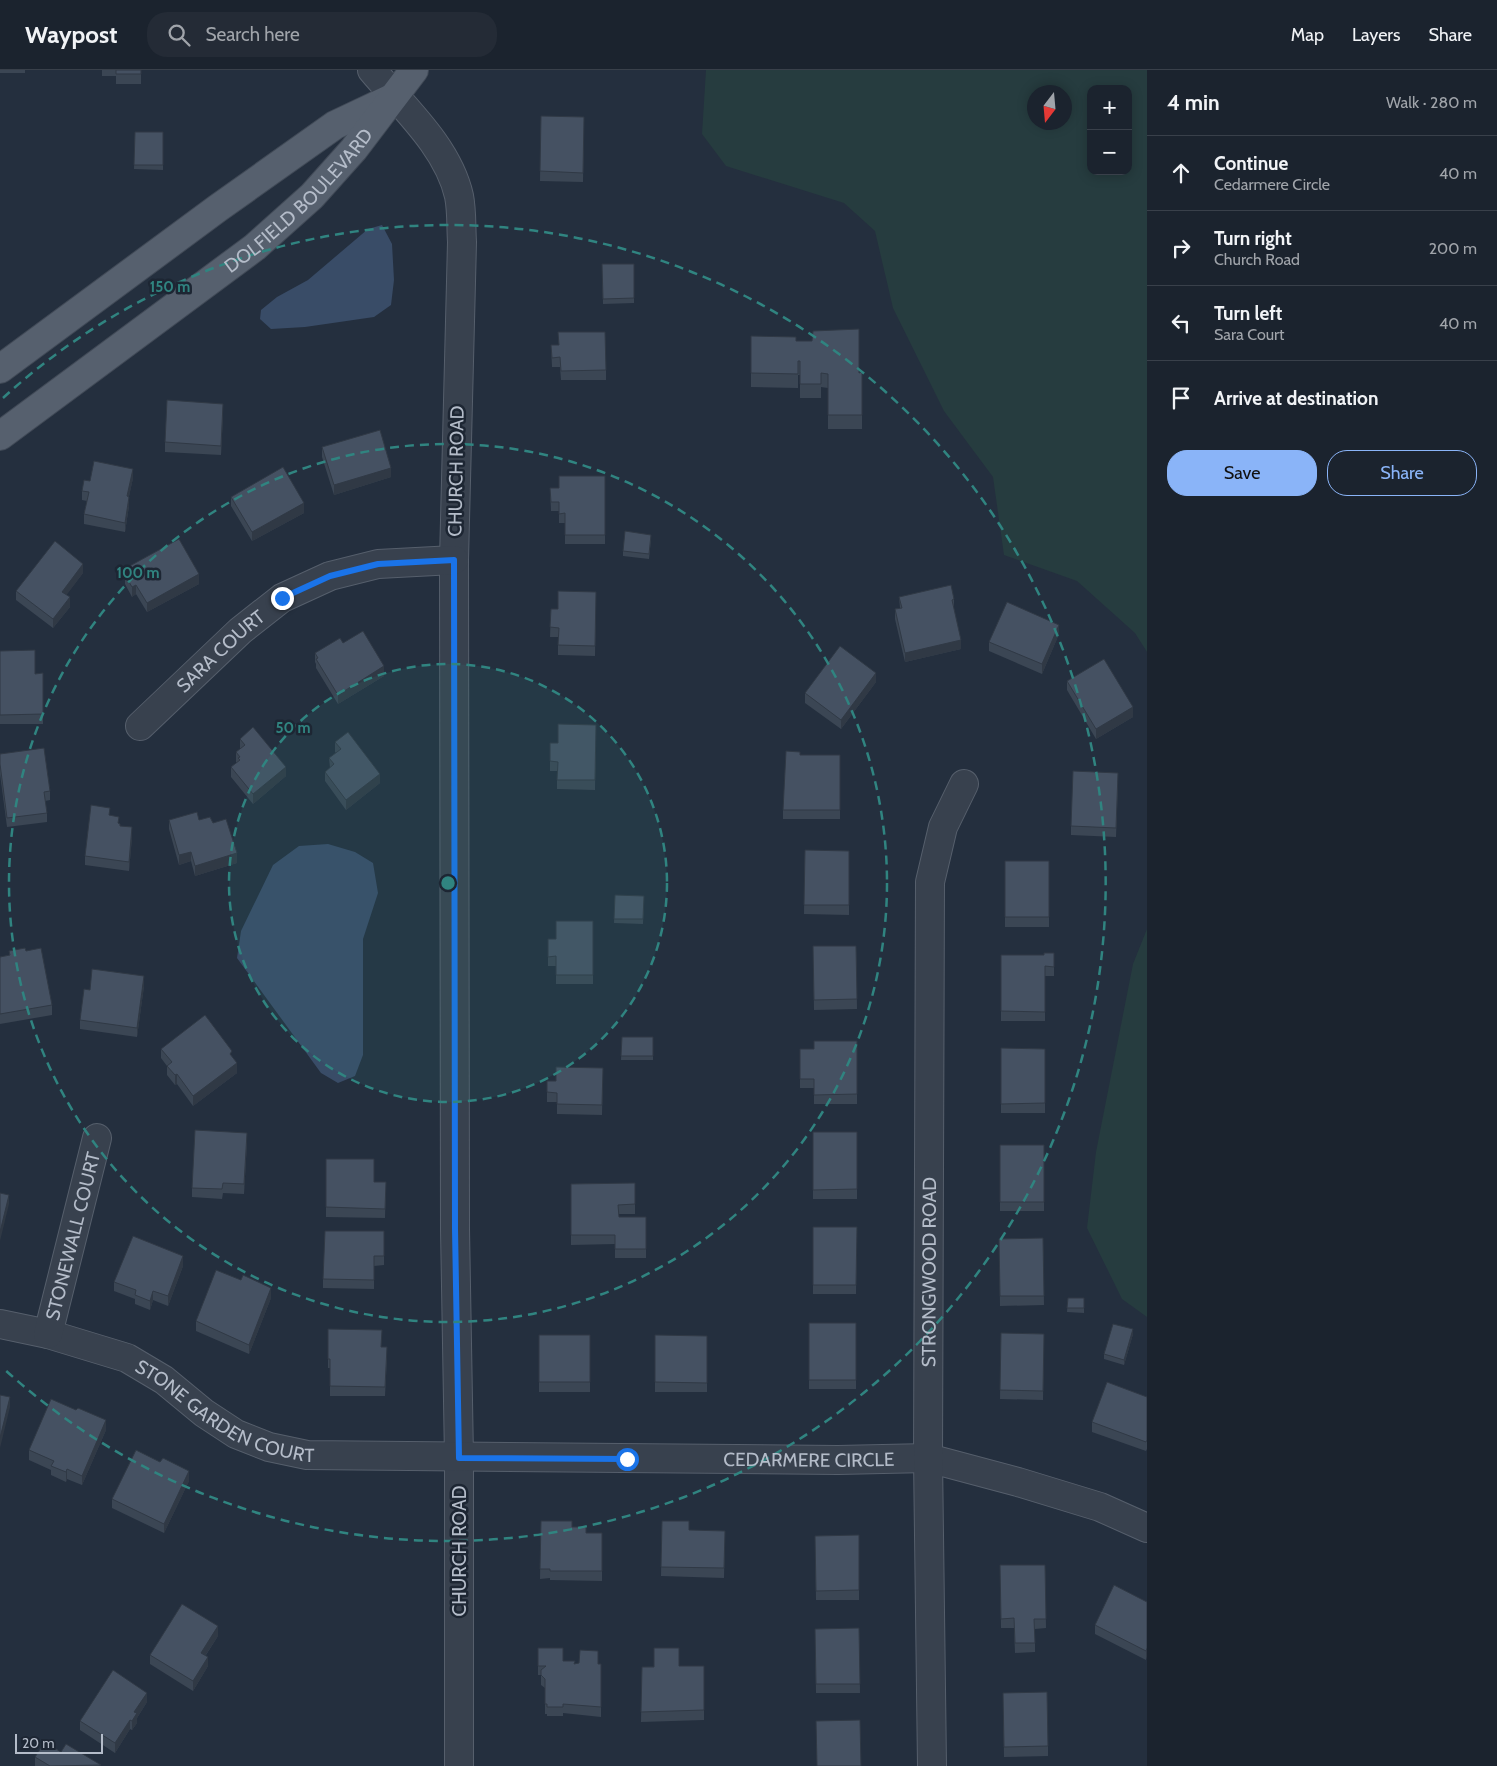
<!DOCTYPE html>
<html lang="en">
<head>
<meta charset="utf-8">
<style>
  :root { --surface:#1b232e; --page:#242b36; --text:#f1f3f6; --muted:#a0a4aa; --line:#39404a; --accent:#8ab4f8 }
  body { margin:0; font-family:Cabin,sans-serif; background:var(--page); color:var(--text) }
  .controls { position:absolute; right:15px; top:15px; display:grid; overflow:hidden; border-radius:10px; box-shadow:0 2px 12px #0003 }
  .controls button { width:45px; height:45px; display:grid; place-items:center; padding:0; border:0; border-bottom:1px solid var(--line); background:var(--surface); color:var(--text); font:25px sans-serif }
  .compass { position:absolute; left:1027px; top:15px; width:45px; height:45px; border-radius:50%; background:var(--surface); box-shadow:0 2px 12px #0003; rotate:196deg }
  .scale { position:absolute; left:15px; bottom:12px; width:88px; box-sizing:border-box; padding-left:5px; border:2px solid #b4bcc9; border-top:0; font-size:14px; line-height:18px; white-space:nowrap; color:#b4bcc9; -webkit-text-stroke:4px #1d2633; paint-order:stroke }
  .stop { position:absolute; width:15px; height:15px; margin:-11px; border:4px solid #1a73e8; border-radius:50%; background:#fff }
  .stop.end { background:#1a73e8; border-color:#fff; box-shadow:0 1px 5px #0008 }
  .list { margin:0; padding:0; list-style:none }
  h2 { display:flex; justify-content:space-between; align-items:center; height:65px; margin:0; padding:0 20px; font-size:21px }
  h2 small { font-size:16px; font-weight:400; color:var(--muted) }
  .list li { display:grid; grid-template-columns:32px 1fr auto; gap:15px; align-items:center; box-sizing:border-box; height:75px; padding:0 20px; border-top:1px solid var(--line) }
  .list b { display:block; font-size:19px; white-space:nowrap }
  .list p { margin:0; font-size:16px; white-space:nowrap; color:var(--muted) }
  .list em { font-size:16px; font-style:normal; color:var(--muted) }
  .actions { display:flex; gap:10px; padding:15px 20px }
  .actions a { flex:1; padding:11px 0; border:1px solid var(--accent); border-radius:20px; text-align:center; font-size:18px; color:var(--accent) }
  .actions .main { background:var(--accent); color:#111 }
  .icon { flex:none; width:28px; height:28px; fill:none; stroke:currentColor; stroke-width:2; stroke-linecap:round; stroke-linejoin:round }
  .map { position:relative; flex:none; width:1147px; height:1696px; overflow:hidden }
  header { display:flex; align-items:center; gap:30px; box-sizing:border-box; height:70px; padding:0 25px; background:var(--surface); border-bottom:1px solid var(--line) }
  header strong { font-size:24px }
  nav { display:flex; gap:28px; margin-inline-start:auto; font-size:18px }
  .search { width:350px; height:45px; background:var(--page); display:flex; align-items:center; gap:12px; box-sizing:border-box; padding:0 18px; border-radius:20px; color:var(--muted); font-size:19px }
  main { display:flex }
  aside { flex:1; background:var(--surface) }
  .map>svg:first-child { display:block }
  .green { fill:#263c3f; fill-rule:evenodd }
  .water { fill:#394c67 }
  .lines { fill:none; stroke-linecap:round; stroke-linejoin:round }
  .minor-casing { stroke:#565f6c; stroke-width:30 }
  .major-casing { stroke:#414a57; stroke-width:30 }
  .minor { stroke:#38414e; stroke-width:28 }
  .major { stroke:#56606e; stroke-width:28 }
  .wall { fill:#3b4654 }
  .shaded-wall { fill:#303945 }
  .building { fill:#455162; stroke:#303945 }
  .route { stroke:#1a73e8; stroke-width:6 }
  .ring { fill:none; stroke:#308480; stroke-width:2.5; stroke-dasharray:9 6 }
  .labels { text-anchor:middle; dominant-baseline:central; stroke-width:5; stroke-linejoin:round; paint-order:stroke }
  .street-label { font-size:19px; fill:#b4bcc9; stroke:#1d2633 }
  .centre { fill:#308480; stroke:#1d2633; stroke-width:2.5 }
  .ring-label { font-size:15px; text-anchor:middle; font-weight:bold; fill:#308480; stroke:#1d2633; stroke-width:5; stroke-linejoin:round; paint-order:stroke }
</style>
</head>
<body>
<header>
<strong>Waypost</strong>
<div class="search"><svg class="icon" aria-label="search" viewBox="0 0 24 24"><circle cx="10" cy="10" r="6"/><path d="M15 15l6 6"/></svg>Search here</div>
<nav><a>Map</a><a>Layers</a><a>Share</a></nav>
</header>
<main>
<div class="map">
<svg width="1147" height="1696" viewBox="0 0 1147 1696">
  <rect width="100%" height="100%" fill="#242f3e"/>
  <!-- green -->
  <path class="green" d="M706,0H1147V582L1135,563L1077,511L1004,485L993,407L944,341L893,238L875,161L844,133L726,96L702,64ZM1091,19H1128V101H1091ZM1034,22H1064V52H1034Z
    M1147,859V1247L1122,1229L1087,1158L1096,1082L1133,894Z"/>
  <!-- water -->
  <path class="water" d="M382,155L392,174L394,210L391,235L374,247L305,257L271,259L260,249L261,240L277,227L308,210L368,159Z
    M328,774L355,782L373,793L378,823L363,869V985L355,1006L338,1013L321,1003L237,888L241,861L273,795L299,776Z"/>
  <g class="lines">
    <!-- minor casing -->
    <g class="minor-casing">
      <g id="minor">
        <path d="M372,0C403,37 448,77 459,126C462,141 461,157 462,172L454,490L455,1159L459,1388V1696"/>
        <path id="s1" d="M140,656L240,561L282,528L330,506L378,494L454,490"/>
        <path id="s2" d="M0,1254L48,1264L127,1288L164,1310L204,1343L236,1364L269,1377L307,1385L838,1390L928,1388L1018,1412L1100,1437L1147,1458"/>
        <path id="s3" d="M48,1264L97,1068"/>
        <path id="s4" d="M932,1696L928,1388L930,812L943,757L964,714"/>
      </g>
    </g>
    <!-- major casing -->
    <g class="major-casing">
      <g id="major">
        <path d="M0,299L218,138L335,55L390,29"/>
        <path id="s5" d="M0,366L255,177L312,126L354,79L414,0"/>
      </g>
    </g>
    <!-- minor -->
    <use href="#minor" class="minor"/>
    <!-- major -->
    <use href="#major" class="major"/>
  </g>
  <!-- wall -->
  <path class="wall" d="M0,0H25V3H0Z
    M102,0H141V14H116V6H102Z
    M541,46L584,47L583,112L540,111Z
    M135,62H163V100L134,99Z
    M602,194H634V233L603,234Z
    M558,262L606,300V310H561L560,297H552L551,275H559Z
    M751,266L796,271L859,303L862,302V359H828V318L821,317V328H800V305H798V318L751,317Z
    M223,344L221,385L165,382V372Z
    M322,377L391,407L334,425L322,387Z
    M605,406V474H565V453H559V441H551L550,418H559Z
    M133,408L129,426V436L125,462L84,454V444L87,431L82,430V421L90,411Z
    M231,427L304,443L252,471L231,436Z
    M651,469L649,489L623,486V481Z
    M126,498L199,514L147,542L136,524L132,527L125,514V505L126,504Z
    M83,503L66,525L70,537L53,558L16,530V521Z
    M596,522L595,586L558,585V567H550L551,539H558Z
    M899,527L954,529V539L961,579L905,592L895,549V539L900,538Z
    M1059,564L1042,604L989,581V572Z
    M343,573L384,606L338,634L316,598V594L315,592V583Z
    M0,581L35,604L43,603V654H0Z
    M1067,611L1133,647L1096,669L1067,620Z
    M876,612L841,659L805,633V623Z
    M596,655L595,720L557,719V701H550V673H558Z
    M240,669L286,706L253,734L231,707V697L237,692H236V682L240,679Z
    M335,672L380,713L346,740L325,711V702L330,698L329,688L336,683L335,682Z
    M0,684L50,721V730L45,731L47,743V752L7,757L0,704Z
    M800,685H840V749H783V740Z
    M1118,712L1116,767L1071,765V756Z
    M110,746L132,767L129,801L85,795V786Z
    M169,750H199L237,793L195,806L191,791L179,795L169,759Z
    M805,780L849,781V845L804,844Z
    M1005,791H1049V857H1005Z
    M615,825L644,826L643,854L614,853Z
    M593,851V914H556V896H548V879L556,869Z
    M813,876H856L857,939L814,940Z
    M9,881H26L52,935V945L0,954V887L9,885Z
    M1054,883V906H1045V951H1001V885H1044Z
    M144,916L137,967L80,959V950Z
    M622,967H653V990H621Z
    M857,971V1034H814V1018H800V979H814Z
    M1001,978L1045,979V1043H1001Z
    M161,979L232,987L237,1003L193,1036L177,1014L175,1015L167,1005V996L161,988Z
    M603,998L602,1045L557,1044V1032H547V1011H556Z
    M813,1062H857V1129H813Z
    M247,1072L244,1124L223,1123L222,1129L192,1127V1118Z
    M1000,1075H1044V1141H1000Z
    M326,1089L374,1112H386L385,1148L326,1147Z
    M635,1113V1144H618L619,1147H646V1188H615V1174L571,1175V1114Z
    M813,1157H857L856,1224H813Z
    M384,1161V1195L374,1196V1219L323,1218V1209Z
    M1043,1168L1044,1235L1000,1236L999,1169Z
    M183,1196L168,1236L153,1230L150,1240L135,1234V1229L114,1221V1212Z
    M271,1228L249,1284L196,1261V1251Z
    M1068,1228H1084V1243L1067,1242Z
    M809,1253H856V1319H809Z
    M328,1259L382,1277L387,1286L385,1326H330V1298H328Z
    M1001,1263L1044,1264L1043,1330L1000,1329Z
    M1133,1264L1124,1295L1104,1289V1284Z
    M539,1265H590V1322H539Z
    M655,1265L707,1266V1322H655Z
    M1147,1327V1379L1146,1381L1092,1362V1352Z
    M106,1360L82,1415L67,1409L66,1412L51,1405V1400L29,1390V1380Z
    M189,1411L164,1463L112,1438V1429Z
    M541,1451L572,1457L586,1463H602V1511L550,1510V1508L540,1509Z
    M662,1451L689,1460L725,1461L724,1508L661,1506Z
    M859,1465V1530H816L815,1466Z
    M1000,1495H1045L1046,1558L1035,1559V1582L1015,1583L1014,1558H1001Z
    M1147,1532L1146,1590L1095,1564V1555Z
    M859,1558L860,1623H816L815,1559Z
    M218,1566L206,1585L208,1596L193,1621L150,1594V1585Z
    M538,1578L563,1591L575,1594H601V1647L563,1643V1646H547V1644H545V1618L541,1615V1605H538Z
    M679,1596H704V1650L641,1652L642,1597Z
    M1003,1623L1048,1676V1686L1004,1687Z
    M147,1632L137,1648V1653L132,1660L130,1659L115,1683L80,1660V1651Z
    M61,1682L101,1696H35V1687Z"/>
  <!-- shaded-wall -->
  <path class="shaded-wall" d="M223,334V344L221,385V376Z
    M391,398V407L334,425V415Z
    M133,399V408L127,436V426Z
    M129,427V436L125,462V453Z
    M304,433V443L252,471V462Z
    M83,494V503L62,531V522Z
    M199,504V514L147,542V533Z
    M136,515V524L132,527V517Z
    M70,527V537L53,558V549Z
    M1059,555V564L1042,604V594Z
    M961,570V579L905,592V583Z
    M384,596V606L338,634V625Z
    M876,603V612L841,659V650Z
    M1133,637V647L1096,669V659Z
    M286,697V706L253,734V724Z
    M380,704V713L346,740V730Z
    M132,757V767L129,801V792Z
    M191,782V791L179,795V785Z
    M237,783V793L195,806V796Z
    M144,906V916L137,967V958Z
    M237,993V1003L193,1036V1026Z
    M177,1004V1014L175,1015V1005Z
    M247,1063V1072L244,1124V1114Z
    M9,1125V1134L0,1171V1162Z
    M183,1186V1196L168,1236V1226Z
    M271,1218V1228L249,1284V1275Z
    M153,1221V1230L150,1240V1231Z
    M1133,1259V1264L1124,1295V1290Z
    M10,1327V1337L0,1378V1368Z
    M106,1350V1360L82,1415V1406Z
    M67,1399V1409L66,1412V1402Z
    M189,1401V1411L164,1463V1454Z
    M218,1556V1566L201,1592V1583Z
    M1147,1578V1587L1146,1590V1581Z
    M208,1587V1596L193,1621V1611Z
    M147,1623V1632L137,1648V1653L132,1660V1651L134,1642Z
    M130,1650V1659L115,1683V1673Z"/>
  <!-- building -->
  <path class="building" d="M116,0H141V4H116Z
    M541,46L584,47L583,103L540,101Z
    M135,62H163V95H134Z
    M602,194H634V228L603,229Z
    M859,259V303L862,302V345H828V304L821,303V314H800V291H798V304L751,303V266L796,267V271H812L813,261Z
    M558,262H605L606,300L561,301L560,287L552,288L551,275H559Z
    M167,330L223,334L221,376L165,372Z
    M380,360L391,398L334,415L322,377Z
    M94,391L133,399L127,426L129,427L125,453L84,444L89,422L82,421L84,410L90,411Z
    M283,397L304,433L252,462L231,427Z
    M559,406H605V465H565V443L559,444V432H551L550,418H559Z
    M625,461L651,465L649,484L623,481Z
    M179,469L199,504L147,533L136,515L132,517L125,505L129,502L126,498Z
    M55,471L83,494L62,522L70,527L53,549L16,521Z
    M951,515L954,529L952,530L961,570L905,583L895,539L902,538L899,527Z
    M558,521L596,522L595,576L558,575L559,558L550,557L551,539H558Z
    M1007,532L1059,555L1042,594L989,572Z
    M363,561L384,596L338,625L316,589L318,588L315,583L340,568L343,573Z
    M840,576L876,603L841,650L805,623Z
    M35,580V604L43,603V644L0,645V581Z
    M1104,589L1133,637L1096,659L1067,611Z
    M558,654L596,655L595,710H557L558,692L550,691V673H558Z
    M253,657L286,697L253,724L231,697L240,690L238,688L240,687L236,682L245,675L240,669Z
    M348,662L380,704L346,730L325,702L334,694L329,688L341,679L335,672Z
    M44,678L50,721L44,722L47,743L7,748L0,694V684Z
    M786,681L800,682V685H840V740H783Z
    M1073,701L1118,703L1116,758L1071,756Z
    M91,735L110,738L109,745L119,747L118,753L120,754V756L132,757L129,792L85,786Z
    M197,742L199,750L210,747L213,753L226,749L237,783L195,796L191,782L179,785L169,750Z
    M805,780L849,781V835H804Z
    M1005,791H1049V847H1005Z
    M615,825L644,826L643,849H614Z
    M556,851H593V905H556V886L548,887V869H556Z
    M813,876H856L857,929L814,930Z
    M25,878L26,881L41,878L52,935L0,944V887L10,885L9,881Z
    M1044,883H1054V897L1045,896V942L1001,941V885H1044Z
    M92,899L144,906L137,958L80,950L84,919L90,920Z
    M205,945L232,981L230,984L237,993L193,1026L177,1004L175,1005L167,996L172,992L161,979Z
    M622,967H653V986H621Z
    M814,971H857V1024L814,1025V1009H800V979H814Z
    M1001,978L1045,979V1033L1001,1034Z
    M556,997L603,998L602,1035L557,1034V1023L547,1022V1011H556Z
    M195,1060L247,1063L244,1114L223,1113L222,1119L192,1118Z
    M813,1062H857V1119L813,1120Z
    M1000,1075H1044V1132H1000Z
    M326,1089H374V1112H386L385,1139L326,1137Z
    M635,1113V1134L618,1135L619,1147H646V1179H615V1165H571V1114Z
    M0,1123L9,1125L0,1162Z
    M813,1157H857L856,1215H813Z
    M325,1161H384V1186H374V1210L323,1209Z
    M133,1166L183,1186L168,1226L153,1221L150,1231L135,1225L136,1220L114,1212Z
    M1043,1168L1044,1226H1000L999,1169Z
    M216,1200L241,1210L243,1205L271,1218L249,1275L196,1251Z
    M1068,1228H1084V1238H1067Z
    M809,1253H856V1310H809Z
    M1113,1254L1133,1259L1124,1290L1104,1284Z
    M328,1259L382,1260L381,1277H387L385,1317L330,1316V1289H328Z
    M1001,1263L1044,1264L1043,1321L1000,1320Z
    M539,1265H590V1312H539Z
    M655,1265L707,1266V1313L655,1312Z
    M1107,1312L1147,1327V1370L1146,1372L1092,1352Z
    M0,1325L10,1327L0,1368Z
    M51,1329L76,1340L78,1338L106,1350L82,1406L67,1399L66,1402L51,1396L54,1391L29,1380Z
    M136,1380L160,1392L163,1388L189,1401L164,1454L112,1429Z
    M541,1451H572V1457H586V1463H602V1501H550V1499H540Z
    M662,1451H689V1460L725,1461L724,1498L661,1497Z
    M859,1465V1520L816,1521L815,1466Z
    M1000,1495H1045L1046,1549H1034L1035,1573H1015L1014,1548L1001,1549Z
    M1114,1515L1147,1532V1578L1146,1581L1095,1555Z
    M182,1534L218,1556L201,1583L208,1587L193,1611L150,1585Z
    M859,1558L860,1614H816L815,1559Z
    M538,1578H563V1591H575L574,1594L579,1593L580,1580L598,1581V1594H601V1637L563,1634V1637H547V1634H545V1609L541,1605V1600L546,1596H538Z
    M654,1578H679V1596H704V1640L641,1642L642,1597H654Z
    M113,1600L147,1623L134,1642L137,1643L132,1651L130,1650L115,1673L80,1651Z
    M1047,1622L1048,1676L1004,1677L1003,1623Z
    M860,1650L861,1696H817L816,1651Z
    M45,1672L61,1682L66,1674L101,1695L50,1696L35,1687Z"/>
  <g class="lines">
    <!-- route -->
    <path class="route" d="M282,528L330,506L378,494L454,490L455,1159L459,1388L627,1389"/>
  </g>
  <!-- distance rings -->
  <circle cx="448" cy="813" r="219" fill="#308480" fill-opacity=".12"/>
  <g class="ring">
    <circle cx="448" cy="813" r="219"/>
    <circle cx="448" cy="813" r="439"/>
    <path d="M3 328A658 658 0 1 1 3 1298"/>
  </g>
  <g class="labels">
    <!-- street labels -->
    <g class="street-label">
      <text stroke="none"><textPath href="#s5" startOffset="381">DOLFIELD BOULEVARD</textPath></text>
      <text transform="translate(456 401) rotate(-89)">CHURCH ROAD</text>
      <text stroke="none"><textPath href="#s1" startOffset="110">SARA COURT</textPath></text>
      <text stroke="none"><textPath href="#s3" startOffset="101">STONEWALL COURT</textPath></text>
      <text stroke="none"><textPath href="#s4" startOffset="494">STRONGWOOD ROAD</textPath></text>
      <text stroke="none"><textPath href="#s2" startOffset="245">STONE GARDEN COURT</textPath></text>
      <text stroke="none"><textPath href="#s2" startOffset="841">CEDARMERE CIRCLE</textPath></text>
      <text transform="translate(459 1481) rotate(-90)">CHURCH ROAD</text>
    </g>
  </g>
  <circle cx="448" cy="813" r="8" class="centre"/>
  <g class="ring-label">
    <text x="170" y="222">150 m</text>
    <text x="138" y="508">100 m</text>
    <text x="293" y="663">50 m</text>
  </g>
</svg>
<div class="controls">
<button>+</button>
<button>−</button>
</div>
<svg class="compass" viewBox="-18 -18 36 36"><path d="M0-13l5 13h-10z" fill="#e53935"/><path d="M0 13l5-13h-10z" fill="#a0a4aa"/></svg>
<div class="scale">20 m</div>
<div class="stop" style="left:627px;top:1389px"></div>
<div class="stop end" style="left:282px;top:528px"></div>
</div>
<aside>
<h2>4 min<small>Walk · 280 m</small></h2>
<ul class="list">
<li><svg class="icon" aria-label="ahead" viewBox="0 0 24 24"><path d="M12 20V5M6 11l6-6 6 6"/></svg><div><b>Continue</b><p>Cedarmere Circle</p></div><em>40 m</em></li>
<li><svg class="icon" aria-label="right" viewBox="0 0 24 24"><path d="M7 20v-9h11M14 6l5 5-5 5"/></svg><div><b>Turn right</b><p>Church Road</p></div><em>200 m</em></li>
<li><svg class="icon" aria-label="left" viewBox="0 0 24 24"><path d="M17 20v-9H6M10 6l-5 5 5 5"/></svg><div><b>Turn left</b><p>Sara Court</p></div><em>40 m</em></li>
<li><svg class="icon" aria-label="arrive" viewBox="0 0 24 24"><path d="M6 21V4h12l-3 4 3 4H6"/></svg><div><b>Arrive at destination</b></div></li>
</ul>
<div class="actions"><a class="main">Save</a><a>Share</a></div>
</aside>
</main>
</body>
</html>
